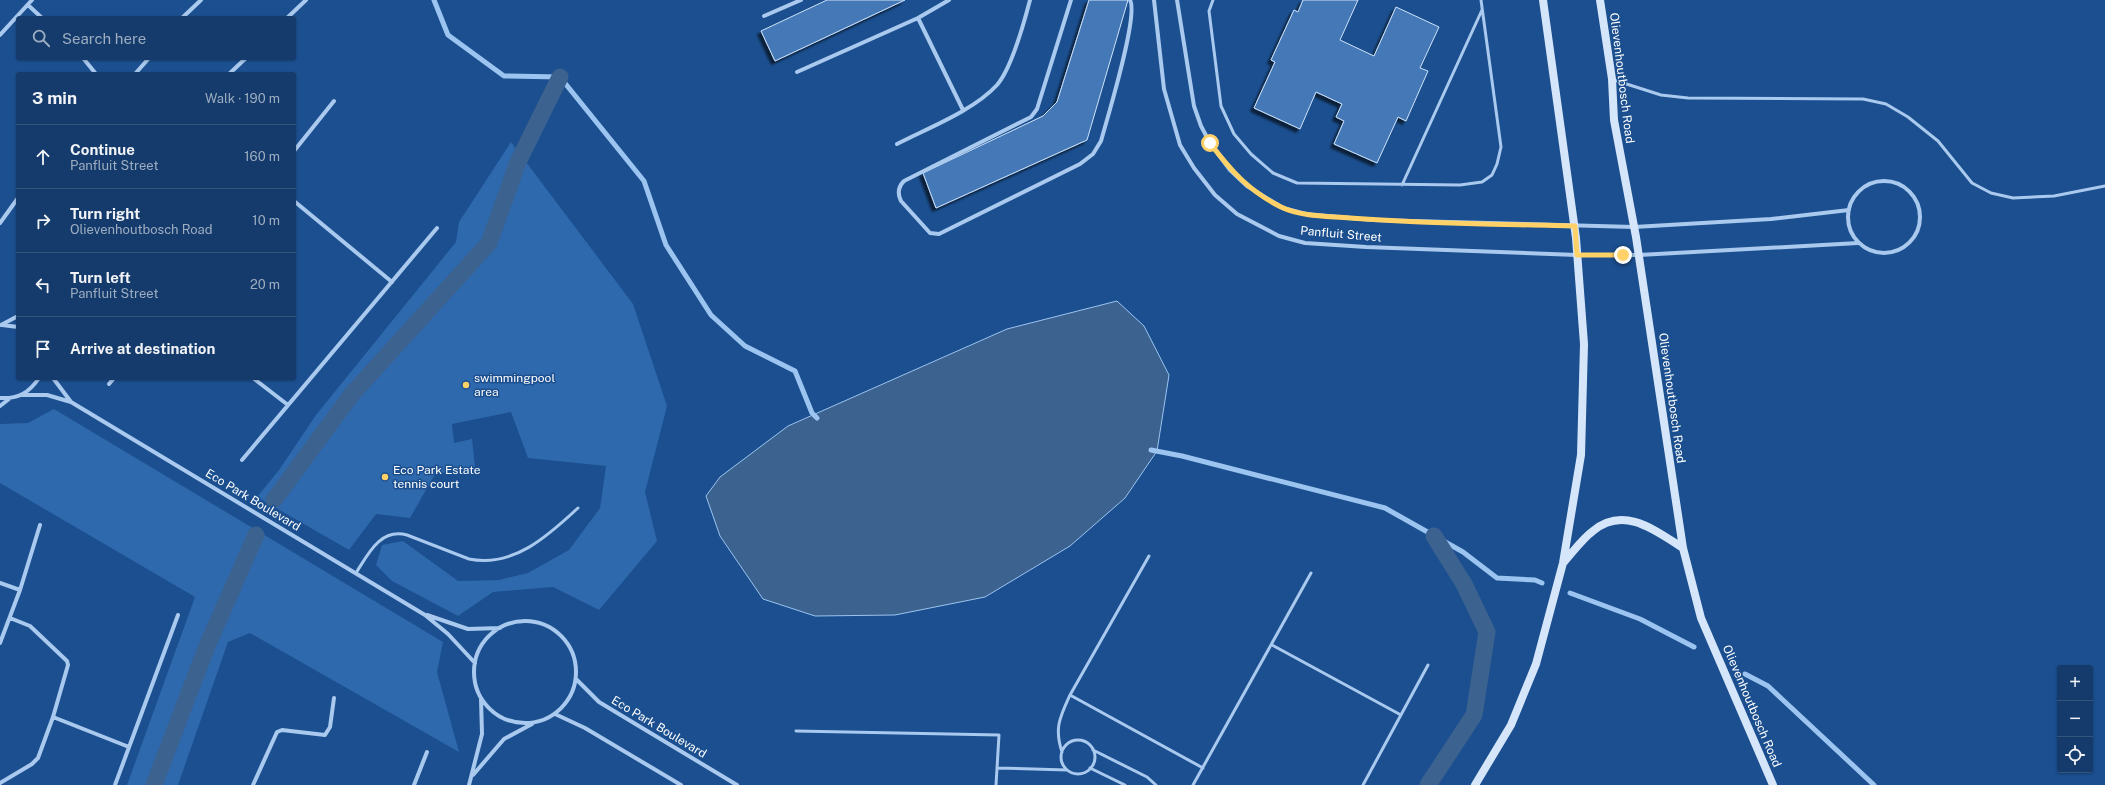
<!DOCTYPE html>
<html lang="en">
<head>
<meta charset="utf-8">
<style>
  :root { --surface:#143b6b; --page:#1d4271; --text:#f1f3f6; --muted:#9dadc1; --line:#33557e }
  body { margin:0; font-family:"Public Sans",sans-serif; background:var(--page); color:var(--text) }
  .controls { position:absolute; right:12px; bottom:12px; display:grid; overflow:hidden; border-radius:4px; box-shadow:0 1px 3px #0004 }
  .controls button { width:36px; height:36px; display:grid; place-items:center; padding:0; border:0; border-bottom:1px solid var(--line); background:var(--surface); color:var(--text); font:20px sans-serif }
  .stop { position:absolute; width:12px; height:12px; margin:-9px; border:3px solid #ffd166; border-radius:50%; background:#fff }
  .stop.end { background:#ffd166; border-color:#fff; box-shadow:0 1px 4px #0008 }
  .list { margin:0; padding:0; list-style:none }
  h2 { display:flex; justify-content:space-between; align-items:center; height:52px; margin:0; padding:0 16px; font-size:17px }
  h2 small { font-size:13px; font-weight:400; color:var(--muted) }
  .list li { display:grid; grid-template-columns:26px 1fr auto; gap:12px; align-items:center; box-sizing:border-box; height:64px; padding:0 16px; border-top:1px solid var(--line) }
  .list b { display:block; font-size:15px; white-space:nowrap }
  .list p { margin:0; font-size:13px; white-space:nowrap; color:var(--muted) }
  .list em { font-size:13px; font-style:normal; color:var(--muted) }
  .icon { flex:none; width:22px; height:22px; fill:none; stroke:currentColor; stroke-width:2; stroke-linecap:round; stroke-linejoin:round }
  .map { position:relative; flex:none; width:2105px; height:785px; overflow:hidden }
  .search { position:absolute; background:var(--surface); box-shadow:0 1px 3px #0004; left:16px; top:16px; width:280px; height:44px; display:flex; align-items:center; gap:10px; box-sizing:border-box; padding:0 14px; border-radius:4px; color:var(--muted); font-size:15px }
  .panel { position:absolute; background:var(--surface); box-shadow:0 1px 3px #0004; left:16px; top:72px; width:280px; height:308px; border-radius:4px }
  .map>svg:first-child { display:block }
  .green { fill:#2e69ad }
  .water { fill:#3c6290; stroke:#9cc4f0 }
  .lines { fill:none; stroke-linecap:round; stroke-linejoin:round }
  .stream { stroke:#9cc4f0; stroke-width:5 }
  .canal { stroke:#3c6290; stroke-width:17 }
  .building { fill:#4478b7; stroke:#cfe3fa; filter:url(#shadow) }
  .service { stroke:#a9c9ee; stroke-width:3 }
  .minor { stroke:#a9c9ee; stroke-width:4 }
  .secondary { stroke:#d6e6fa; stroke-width:8 }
  .route { stroke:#ffd166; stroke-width:5 }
  .poi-dot { fill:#ffd166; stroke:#1b4f8f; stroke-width:1.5 }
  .labels { text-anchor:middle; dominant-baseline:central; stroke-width:3; stroke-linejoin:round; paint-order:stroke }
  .street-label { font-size:12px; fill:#fff; stroke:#1b4f8f }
  .poi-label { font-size:12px; fill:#fff; stroke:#1b4f8f; text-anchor:start }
</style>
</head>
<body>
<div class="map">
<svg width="2105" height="785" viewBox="0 0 2105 785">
  <defs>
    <filter id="shadow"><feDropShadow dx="-3.5" dy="3.5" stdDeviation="1" flood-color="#0009"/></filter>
  </defs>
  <rect width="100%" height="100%" fill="#1b4f8f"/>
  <!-- green -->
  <path class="green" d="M511,142L633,304L667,406L645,492L657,541L599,610L553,587L493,592L458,616L392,581L376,565L382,545L403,541L458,581L499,580L528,573L569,550L600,508L606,466L528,458L511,412L452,424L454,443L472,439L475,467L435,474L410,518L376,514L349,550L257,497L279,470L316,415L456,242L459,222Z
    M54,409L443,642L437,672L459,752L250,633L228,642L178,785H127L195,597L0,483V424L28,423Z"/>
  <!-- water -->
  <path class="water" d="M1117,301L1144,326L1169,375L1157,451L1125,498L1070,546L985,597L895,615L815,616L763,599L720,536L706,496L720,477L788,426L1007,329Z"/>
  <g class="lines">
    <!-- stream -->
    <path class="stream" d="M434,0L448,35L504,76L560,77L644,181L666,245L711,315L745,346L795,371L812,413L817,418
      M1151,450L1182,456L1385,508L1463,552L1497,578L1535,580L1542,583
      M1570,593L1640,619L1694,647
      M1745,674L1768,686L1874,785"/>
    <!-- canal -->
    <path class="canal" d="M274,500L352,394L489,243L518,162L560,77
      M154,785L207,646L256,535
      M1428,785L1474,715L1487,632L1464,584L1434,536"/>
  </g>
  <!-- building -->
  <path class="building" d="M827,0H905L775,61L761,31Z
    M1089,0H1128L1087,140L936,208L923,173L1043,116L1057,102Z
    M1303,0H1358L1340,40L1374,56L1396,7L1439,27L1420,68L1428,71L1406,121L1398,117L1377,163L1334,144L1344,121L1336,117L1342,104L1316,92L1300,129L1254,108L1275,62L1271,60L1294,10L1298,12Z"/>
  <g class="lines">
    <!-- service -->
    <path class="service" d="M1213,0L1209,11L1221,106L1234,134L1251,154L1273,173L1297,183L1460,185L1482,182L1492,175L1497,164L1501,147L1481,0
      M1614,80L1661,95L1688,98L1863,99L1886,104L1908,117L1938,141L1972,183L1991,193L2013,198L2054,196L2105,186
      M1402,185L1482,10
      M356,573C368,554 380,528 407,535L469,559C513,568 548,536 578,508
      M1272,645L1401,715
      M1070,695L1203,768
      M796,731L999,735L996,785
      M1061 757a17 17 0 1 1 34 0a17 17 0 1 1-34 0Z
      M1093,750L1147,777L1156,785
      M1062,752C1054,728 1060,717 1070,695L1149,556
      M997,768L1067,770
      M1090,768L1125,785
      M1193,785L1311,573
      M1363,785L1428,665"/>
    <!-- minor -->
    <path class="minor" d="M1071,0L1037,109L1031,117L904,181C898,187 897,193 901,201L930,233L939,234L1080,164L1093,154L1101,141C1107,119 1139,15 1130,0
      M1154,0L1164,89L1180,145L1194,168L1215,195L1237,214L1279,236L1305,243L1366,247L1577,255H1639L1858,243
      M1177,0L1194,106L1201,126L1210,143L1230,170L1247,186L1283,208L1306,214L1373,220L1634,227L1771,219L1849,210
      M28,5L42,18
      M764,16L801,0
      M182,18L201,0
      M287,18L306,0
      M918,18L963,110
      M0,35L32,0
      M83,58L96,74
      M797,72L918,18L949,0
      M135,74L149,58
      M229,74L246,58
      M897,144C928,128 973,111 997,85C1012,68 1024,23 1030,0
      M294,151L334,101
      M1848 217a36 36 0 1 1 72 0a36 36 0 1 1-72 0Z
      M294,201L392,282
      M0,223L18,198
      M1,325L18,316
      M2,325L18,327
      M53,378L71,402
      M253,378L288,405
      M109,384L114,378
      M22,395H47L71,402L425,615L448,634L475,663
      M0,398C18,399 29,393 39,378
      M0,406L9,399
      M242,460L437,228
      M0,583L20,590L0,643
      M20,590L40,525
      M427,615L468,629L500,628
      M474 672a51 51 0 1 1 102 0a51 51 0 1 1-102 0Z
      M576,679L599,702L737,785
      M555,714L585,728L681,785
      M53,717L129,747
      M473,775L504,739L532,724
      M0,783L32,764L38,758L53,717L68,665L67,661L30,626L10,618
      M115,785L178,615
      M253,785L277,732L282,730L325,735L330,727L334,698
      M414,785L427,752
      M469,785L482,734L481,699"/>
    <!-- secondary -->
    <path class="secondary" d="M1600,0L1612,79L1614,120L1636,237L1683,548L1701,618L1773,785
      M1564,562C1573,552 1582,539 1593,531C1624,505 1656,531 1683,548
      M1475,785L1511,725L1536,664L1563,563L1581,455L1584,344L1576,238L1543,0"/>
  </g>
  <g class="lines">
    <!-- route -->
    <path class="route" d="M1210,143C1231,171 1249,191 1281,207C1302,217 1328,216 1350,218C1425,224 1500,224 1575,226L1577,255H1623"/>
  </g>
  <!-- markers -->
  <g class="poi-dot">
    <circle cx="466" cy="385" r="4"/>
    <circle cx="385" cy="477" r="4"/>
  </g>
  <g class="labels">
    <!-- street labels -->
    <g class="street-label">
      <text transform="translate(1622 78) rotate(83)">Olievenhoutbosch Road</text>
      <text transform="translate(1341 234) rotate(5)">Panfluit Street</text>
      <text transform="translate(1672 398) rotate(82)">Olievenhoutbosch Road</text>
      <text transform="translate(253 500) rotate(31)">Eco Park Boulevard</text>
      <text transform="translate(1752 706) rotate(67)">Olievenhoutbosch Road</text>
      <text transform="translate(659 727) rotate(31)">Eco Park Boulevard</text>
    </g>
    <!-- poi labels -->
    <g class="poi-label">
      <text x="474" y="378">swimmingpool<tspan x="474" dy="14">area</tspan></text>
      <text x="393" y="470">Eco Park Estate<tspan x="393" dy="14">tennis court</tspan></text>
    </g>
  </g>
</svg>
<div class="controls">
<button>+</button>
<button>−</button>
<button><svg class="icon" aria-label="locate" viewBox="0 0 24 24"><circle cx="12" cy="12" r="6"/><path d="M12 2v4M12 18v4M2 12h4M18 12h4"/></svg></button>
</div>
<div class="stop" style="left:1210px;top:143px"></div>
<div class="stop end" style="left:1623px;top:255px"></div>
<div class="search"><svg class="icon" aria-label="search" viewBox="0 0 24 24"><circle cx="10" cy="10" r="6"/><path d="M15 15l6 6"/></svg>Search here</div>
<section class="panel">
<h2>3 min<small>Walk · 190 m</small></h2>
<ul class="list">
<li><svg class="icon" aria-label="ahead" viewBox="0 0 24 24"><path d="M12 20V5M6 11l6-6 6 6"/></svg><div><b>Continue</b><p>Panfluit Street</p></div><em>160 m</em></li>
<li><svg class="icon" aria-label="right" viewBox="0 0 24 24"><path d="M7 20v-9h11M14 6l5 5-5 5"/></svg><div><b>Turn right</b><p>Olievenhoutbosch Road</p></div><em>10 m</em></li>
<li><svg class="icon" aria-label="left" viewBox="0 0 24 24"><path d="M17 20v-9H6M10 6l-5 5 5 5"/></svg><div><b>Turn left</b><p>Panfluit Street</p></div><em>20 m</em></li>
<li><svg class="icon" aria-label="arrive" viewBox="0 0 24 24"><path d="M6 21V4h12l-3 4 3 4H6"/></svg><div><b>Arrive at destination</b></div></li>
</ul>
</section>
</div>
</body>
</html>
